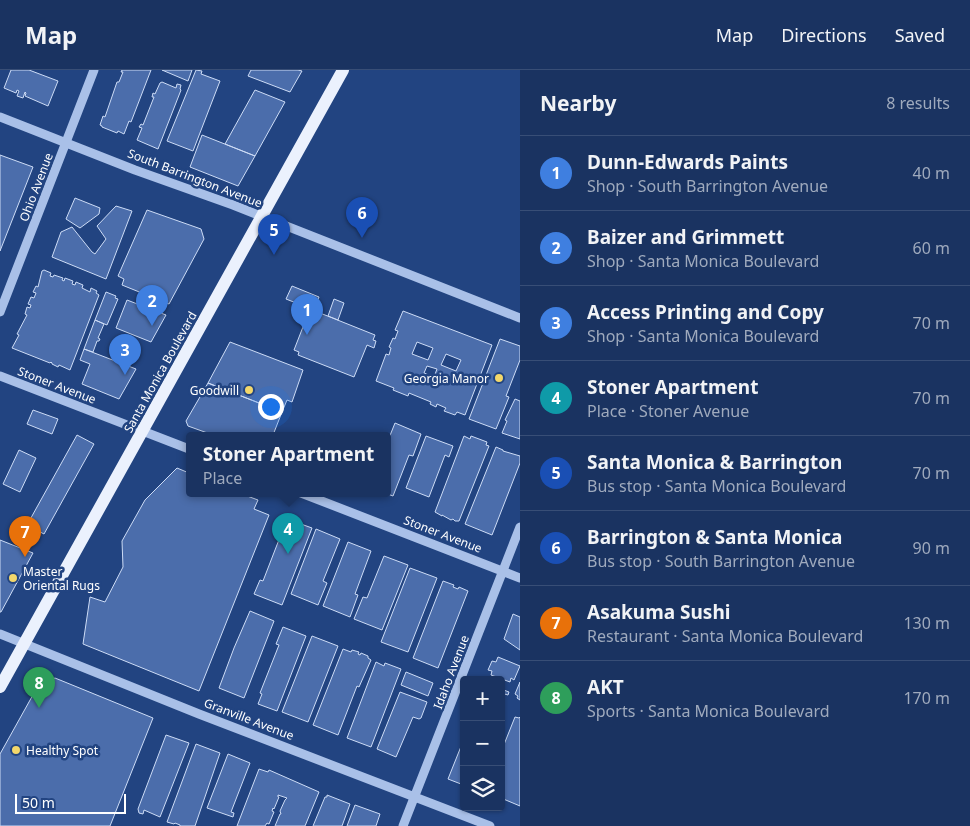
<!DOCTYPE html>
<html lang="en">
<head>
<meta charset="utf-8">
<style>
  :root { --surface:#1a3361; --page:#273f6a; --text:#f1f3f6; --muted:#9faabd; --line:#384e76; --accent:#8bbbb9 }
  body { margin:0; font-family:"Noto Sans",sans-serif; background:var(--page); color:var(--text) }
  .controls { position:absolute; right:15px; bottom:15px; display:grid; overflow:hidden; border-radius:5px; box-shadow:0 1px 4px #0004 }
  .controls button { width:45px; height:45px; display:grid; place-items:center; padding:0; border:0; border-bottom:1px solid var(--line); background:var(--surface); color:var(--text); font:25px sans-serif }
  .scale { position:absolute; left:15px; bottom:12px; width:111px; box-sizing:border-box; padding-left:5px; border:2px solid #fff; border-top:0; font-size:14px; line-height:18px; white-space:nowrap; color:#fff; -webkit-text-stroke:4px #224481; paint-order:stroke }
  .you { position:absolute; left:270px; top:336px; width:18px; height:18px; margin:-12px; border:4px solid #fff; border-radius:50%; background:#1a73e8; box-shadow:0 0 0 8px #1a73e833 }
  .badge { display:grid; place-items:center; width:32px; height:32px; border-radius:50%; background:var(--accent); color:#fff; font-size:16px; font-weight:700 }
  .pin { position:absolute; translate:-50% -41px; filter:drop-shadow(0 1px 2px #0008) }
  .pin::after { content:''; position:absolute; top:26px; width:18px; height:15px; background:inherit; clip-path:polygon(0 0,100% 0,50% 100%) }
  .popup { position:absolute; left:186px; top:362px; width:205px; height:65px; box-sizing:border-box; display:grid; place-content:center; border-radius:5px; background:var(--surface); filter:drop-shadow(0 1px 4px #0005); font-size:16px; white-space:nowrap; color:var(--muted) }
  .popup b { font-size:19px; color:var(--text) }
  .popup::after { content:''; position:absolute; left:50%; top:100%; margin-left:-10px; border:10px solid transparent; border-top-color:var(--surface) }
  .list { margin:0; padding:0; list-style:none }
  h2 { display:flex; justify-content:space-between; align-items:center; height:65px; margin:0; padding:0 20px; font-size:21px }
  h2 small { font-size:16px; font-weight:400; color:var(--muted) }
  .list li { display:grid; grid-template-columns:32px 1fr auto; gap:15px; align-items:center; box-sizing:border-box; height:75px; padding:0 20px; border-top:1px solid var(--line) }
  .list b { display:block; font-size:19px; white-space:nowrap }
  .list p { margin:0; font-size:16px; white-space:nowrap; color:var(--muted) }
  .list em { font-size:16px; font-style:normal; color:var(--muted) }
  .icon { flex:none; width:28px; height:28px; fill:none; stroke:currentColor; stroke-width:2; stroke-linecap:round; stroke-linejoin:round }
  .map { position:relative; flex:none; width:520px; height:756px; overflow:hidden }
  header { display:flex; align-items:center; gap:30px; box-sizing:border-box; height:70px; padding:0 25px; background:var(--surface); border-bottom:1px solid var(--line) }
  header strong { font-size:24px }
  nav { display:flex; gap:28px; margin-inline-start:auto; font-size:18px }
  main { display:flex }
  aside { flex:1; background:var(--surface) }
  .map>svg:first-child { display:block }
  .building { fill:#4b6dab; stroke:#cddcf6; fill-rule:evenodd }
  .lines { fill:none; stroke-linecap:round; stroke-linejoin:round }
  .minor { stroke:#a9c0e8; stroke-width:9 }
  .major { stroke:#ebf1fd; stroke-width:12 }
  .poi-dot { fill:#f3d76b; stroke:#224481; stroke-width:2 }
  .labels { text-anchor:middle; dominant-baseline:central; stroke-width:5; stroke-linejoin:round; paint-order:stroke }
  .street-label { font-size:12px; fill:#fff; stroke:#224481 }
  .poi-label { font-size:12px; fill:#fff; stroke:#224481; text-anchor:end }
</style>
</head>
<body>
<header>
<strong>Map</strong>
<nav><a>Map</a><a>Directions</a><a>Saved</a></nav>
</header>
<main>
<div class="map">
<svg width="520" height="756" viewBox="0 0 520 756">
  <rect width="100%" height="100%" fill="#224481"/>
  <!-- building -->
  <path class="building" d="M11,0H29L58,11L48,36L25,26L26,23L25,22L23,28L17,26L19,21L17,20L16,23L4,18Z
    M122,0H151L131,52L129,51L124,64L118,61L117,63L102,57V56L100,55L103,46L105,47L117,12H119L123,2H121Z
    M162,0H192L188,11Z
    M196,0L202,1L201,4L220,11L193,81L167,71Z
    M251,0H298L302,1L290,22L248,6Z
    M162,12L176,18L177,14L181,15L180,19L181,20L158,79L137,70L142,58L139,57L141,54L143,55L154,27H152L153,23L155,24L160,13Z
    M255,20L285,32L255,86L225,74Z
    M202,65L255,86L238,116L190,97Z
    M0,85L33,97L0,181Z
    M75,128L100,138L99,144L80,158L66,149Z
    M116,136L132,141L106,209L52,187L61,162L72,157L92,182L95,184L106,169L97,156Z
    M147,140L201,159L204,169L169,234L122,215L124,209L118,206Z
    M44,200L51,203L50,206L53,207L54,205L63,208L62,210L64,211L65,208L73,211L72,214L75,215L76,212L83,215L82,218L90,222L91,218L97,221L96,223L99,225L70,300L59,295L58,297L52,294V293L51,292L50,293L12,278L19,265L17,264L27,245L25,244L27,237L30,238L31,235L28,234L31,227L34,228L36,223L33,222L36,216L38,217L42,201Z
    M292,216L319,227L314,240L286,229Z
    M106,222L116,226L115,228L118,229L107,255L95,250Z
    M334,229L344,233L338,250L328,246Z
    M127,230L166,245L151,272L116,258Z
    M315,241L375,265L373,270L376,271L374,278L367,275L354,307L298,285L299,282L294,280L308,244L313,246Z
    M403,241L492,275L465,345L457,342L455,345L444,341L446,338L437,334L436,337L430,334L431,332L409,323L408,326L393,320L394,318L376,311L386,284L389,285L391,278L389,277L393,268L395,269L398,261L395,260ZM417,272L433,278L428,290L412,284ZM446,284L461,290L456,301L441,295ZM427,296L437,299L434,307L424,303Z
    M95,250L104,254L98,268L100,269L99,271H97L93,282L84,279Z
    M500,269L520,276V290L506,326L509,327L496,359L469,349Z
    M230,272L303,300L292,332L287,330L282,342L208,313Z
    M84,279L136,299L119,329L82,314L90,294L80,290Z
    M208,313L282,342L273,365H213L188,356L186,351Z
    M515,329L520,331V369L502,363L507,351L505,350Z
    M33,340L58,349L52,364L27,354Z
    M395,353L421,364L413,386L409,385L393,426L385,423H387V373Z
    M77,365L94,374L44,464L27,455Z
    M426,366L453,376L449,387L445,385L429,427L406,418Z
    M464,366L470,369L471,366L487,372L486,375L489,376L459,451H455L453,449L451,450L442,445V446L435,442Z
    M496,377L503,380V381L520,386V393L492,465L465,454Z
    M19,380L36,388L20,422L3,414Z
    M177,398L189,403V423H239L258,430L254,439L269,445L199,621L83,574L90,527L105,532L123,497L122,471L145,430Z
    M287,449L312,458L282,535L254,524L260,510L263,511Z
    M316,459L340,469L323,511L327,513L318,535L291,524Z
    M0,470L33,483L1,542H0Z
    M348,472L371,481L355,524L358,525L350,547L323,536Z
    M384,486L408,495L382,560L354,549L363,527L367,528Z
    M410,498L437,508L408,582L381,572Z
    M443,511L454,515L453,517L458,519L459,517L468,521L438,598L413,588Z
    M250,541L274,551L244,628L219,618L234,578Z
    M513,544L520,547V580L504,569Z
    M283,557L306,566L277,641L258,634L262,624L260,623L279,575L276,574Z
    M312,566L338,576L308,652L282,642Z
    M343,579L351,582L352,580L359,582L358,584L360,585L361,583L368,586V588L371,590L359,617L357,616L338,665L313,655Z
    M498,587L520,596L514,610L511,608L510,612L491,605L492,601L488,600L492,591L496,592Z
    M376,592L384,596L385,593L401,599L371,677L347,668Z
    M406,602L433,613L428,626L401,615Z
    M55,608L153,648L110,756H0V684L39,614Z
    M520,612V630L517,628L518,626L515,624Z
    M501,619L509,622L508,625L501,623Z
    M400,622L427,632L421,648L419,649L413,647L396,687L377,679Z
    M515,647L519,648L520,647V736L501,728V682Z
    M166,665L189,673L160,747L144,740L143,744L139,743L138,739Z
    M464,669V717L461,716V714L448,709Z
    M196,674L220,683L195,756H180V755L175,753L174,754L167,752Z
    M228,684L250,693L231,742L234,743L233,747L207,738Z
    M259,699L268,702L269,700L319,722L305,756H275L280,744H281L280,741L285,730L287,728L278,725V727H279L274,739L273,738L272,741L274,742L269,754L267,753L265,756H237Z
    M327,725L350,734L342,756H313L325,727H327Z
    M355,735L380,744L376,756H347Z"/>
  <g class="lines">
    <!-- minor -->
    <path class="minor" d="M0,47L135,100L233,135L520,248
      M0,242L94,0
      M0,306L189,379
      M301,423L520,508
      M0,564L199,644L490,756
      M403,756L520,457"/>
    <!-- major -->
    <path class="major" d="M0,617L343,0"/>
  </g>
  <!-- markers -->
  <g class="poi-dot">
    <circle cx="499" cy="308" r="5"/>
    <circle cx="249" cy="320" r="5"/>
    <circle cx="13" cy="508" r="5"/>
    <circle cx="16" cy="680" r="5"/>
  </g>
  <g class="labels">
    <!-- street labels -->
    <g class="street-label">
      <text transform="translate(195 108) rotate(21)">South Barrington Avenue</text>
      <text transform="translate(36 117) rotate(-69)">Ohio Avenue</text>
      <text transform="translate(160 302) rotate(-61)">Santa Monica Boulevard</text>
      <text transform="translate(57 315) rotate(21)">Stoner Avenue</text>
      <text transform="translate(443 464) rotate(21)">Stoner Avenue</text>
      <text transform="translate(451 602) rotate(-69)">Idaho Avenue</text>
      <text transform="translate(249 649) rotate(21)">Granville Avenue</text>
    </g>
    <!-- poi labels -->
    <g class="poi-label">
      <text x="489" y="308">Georgia Manor</text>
      <text x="239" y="320">Goodwill</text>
      <text x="23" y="501" text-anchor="start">Master<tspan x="23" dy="14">Oriental Rugs</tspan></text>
      <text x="26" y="680" text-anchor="start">Healthy Spot</text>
    </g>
  </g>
</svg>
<div class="controls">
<button>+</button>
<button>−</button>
<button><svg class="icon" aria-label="layers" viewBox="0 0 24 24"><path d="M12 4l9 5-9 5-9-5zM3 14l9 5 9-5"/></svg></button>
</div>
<div class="scale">50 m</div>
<div class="you"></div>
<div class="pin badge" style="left:307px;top:265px;background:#3f7fe0">1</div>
<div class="pin badge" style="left:152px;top:256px;background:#3f7fe0">2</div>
<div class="pin badge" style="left:125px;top:305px;background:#3f7fe0">3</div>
<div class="pin badge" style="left:288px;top:484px;background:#0f9aa8">4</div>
<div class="popup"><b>Stoner Apartment</b>Place</div>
<div class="pin badge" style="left:274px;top:185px;background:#1a4fb4">5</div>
<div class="pin badge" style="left:362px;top:168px;background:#1a4fb4">6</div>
<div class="pin badge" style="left:25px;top:487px;background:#e8710a">7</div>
<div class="pin badge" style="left:39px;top:638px;background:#2e9e5b">8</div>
</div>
<aside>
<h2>Nearby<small>8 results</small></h2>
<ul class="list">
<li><span class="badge" style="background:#3f7fe0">1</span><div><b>Dunn-Edwards Paints</b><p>Shop · South Barrington Avenue</p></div><em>40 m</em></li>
<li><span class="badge" style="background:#3f7fe0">2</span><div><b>Baizer and Grimmett</b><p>Shop · Santa Monica Boulevard</p></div><em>60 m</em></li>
<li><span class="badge" style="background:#3f7fe0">3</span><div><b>Access Printing and Copy</b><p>Shop · Santa Monica Boulevard</p></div><em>70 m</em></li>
<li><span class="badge" style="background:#0f9aa8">4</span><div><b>Stoner Apartment</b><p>Place · Stoner Avenue</p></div><em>70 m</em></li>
<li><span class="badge" style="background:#1a4fb4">5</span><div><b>Santa Monica &amp; Barrington</b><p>Bus stop · Santa Monica Boulevard</p></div><em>70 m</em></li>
<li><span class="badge" style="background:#1a4fb4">6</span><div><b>Barrington &amp; Santa Monica</b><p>Bus stop · South Barrington Avenue</p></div><em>90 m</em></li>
<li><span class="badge" style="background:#e8710a">7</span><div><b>Asakuma Sushi</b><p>Restaurant · Santa Monica Boulevard</p></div><em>130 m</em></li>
<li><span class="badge" style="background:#2e9e5b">8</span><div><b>AKT</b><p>Sports · Santa Monica Boulevard</p></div><em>170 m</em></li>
</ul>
</aside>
</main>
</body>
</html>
